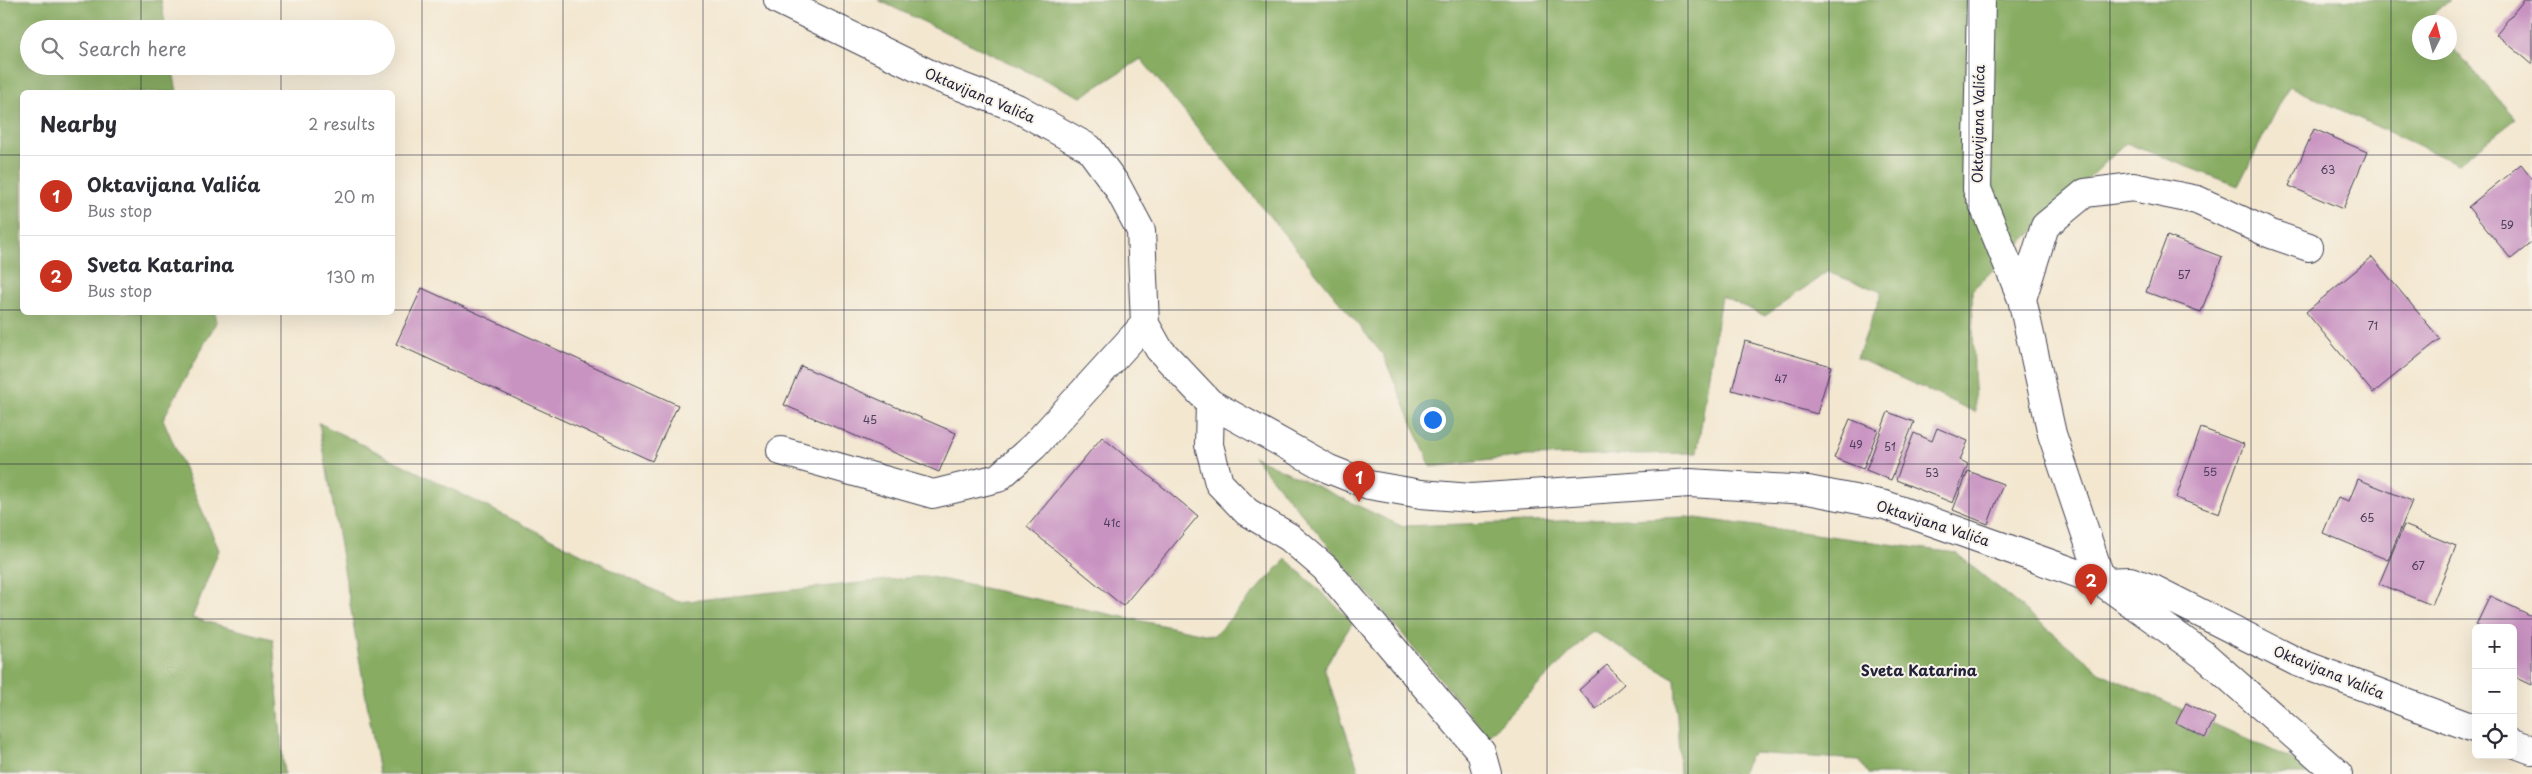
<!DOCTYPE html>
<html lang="en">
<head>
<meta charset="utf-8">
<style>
  :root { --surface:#fff; --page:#f7f7f7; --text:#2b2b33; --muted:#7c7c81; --line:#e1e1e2; --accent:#c8321e }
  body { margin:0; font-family:"Playpen Sans",sans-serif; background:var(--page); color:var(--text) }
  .controls { position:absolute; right:15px; bottom:15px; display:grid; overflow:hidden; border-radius:8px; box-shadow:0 5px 20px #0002 }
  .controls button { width:45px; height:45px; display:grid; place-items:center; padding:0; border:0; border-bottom:1px solid var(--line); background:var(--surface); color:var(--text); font:25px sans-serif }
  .compass { position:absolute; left:2412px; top:15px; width:45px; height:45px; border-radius:50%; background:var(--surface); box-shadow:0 5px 20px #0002; rotate:6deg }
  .you { position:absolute; left:1432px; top:419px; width:18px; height:18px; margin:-12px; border:4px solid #fff; border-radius:50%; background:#1a73e8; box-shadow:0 0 0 8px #1a73e833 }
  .badge { display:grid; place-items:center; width:32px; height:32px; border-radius:50%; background:var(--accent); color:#fff; font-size:16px; font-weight:700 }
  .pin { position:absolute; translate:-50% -41px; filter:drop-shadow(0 1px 2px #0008) }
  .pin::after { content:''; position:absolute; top:26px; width:18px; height:15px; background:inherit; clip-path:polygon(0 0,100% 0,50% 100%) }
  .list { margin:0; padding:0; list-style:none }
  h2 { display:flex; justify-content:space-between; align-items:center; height:65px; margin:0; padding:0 20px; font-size:21px }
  h2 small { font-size:16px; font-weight:400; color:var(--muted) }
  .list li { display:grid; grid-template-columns:32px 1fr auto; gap:15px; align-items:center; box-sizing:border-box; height:80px; padding:0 20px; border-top:1px solid var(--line) }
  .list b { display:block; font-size:19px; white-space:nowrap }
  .list p { margin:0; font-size:16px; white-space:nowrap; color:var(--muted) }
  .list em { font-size:16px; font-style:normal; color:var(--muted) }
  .icon { flex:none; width:28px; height:28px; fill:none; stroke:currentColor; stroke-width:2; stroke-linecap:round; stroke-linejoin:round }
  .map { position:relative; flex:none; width:2532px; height:774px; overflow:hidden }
  .search { position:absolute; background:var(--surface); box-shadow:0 5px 20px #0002; left:20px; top:20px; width:375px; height:55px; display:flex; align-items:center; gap:12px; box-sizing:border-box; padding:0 18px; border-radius:28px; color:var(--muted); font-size:19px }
  .panel { position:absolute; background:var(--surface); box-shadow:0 5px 20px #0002; left:20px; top:90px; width:375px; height:225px; border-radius:8px }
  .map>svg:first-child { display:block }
  .forest { fill:#87ac62; stroke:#54674e }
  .building { fill:#c892c1 }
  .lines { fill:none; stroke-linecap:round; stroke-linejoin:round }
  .minor-casing { stroke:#414051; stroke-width:30 }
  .minor { stroke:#fff; stroke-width:28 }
  .grid { fill:none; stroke:#22223b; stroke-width:1; stroke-opacity:0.55 }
  .labels { text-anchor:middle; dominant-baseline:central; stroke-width:4; stroke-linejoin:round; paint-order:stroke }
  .number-label { font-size:11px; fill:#4c3e5c }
  .street-label { font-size:14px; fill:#22223b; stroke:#f7f3e8 }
  .neighbourhood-label { font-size:15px; font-weight:bold; fill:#22223b; stroke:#f7f3e8 }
</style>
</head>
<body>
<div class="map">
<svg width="2532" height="774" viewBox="0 0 2532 774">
  <rect width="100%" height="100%" fill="#f7f3e8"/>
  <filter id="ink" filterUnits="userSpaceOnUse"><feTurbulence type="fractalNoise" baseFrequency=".02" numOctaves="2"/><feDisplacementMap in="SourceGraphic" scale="10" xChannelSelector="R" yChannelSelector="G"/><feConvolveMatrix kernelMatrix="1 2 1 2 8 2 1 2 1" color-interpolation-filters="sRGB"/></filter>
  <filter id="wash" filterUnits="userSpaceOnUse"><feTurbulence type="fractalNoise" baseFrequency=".0096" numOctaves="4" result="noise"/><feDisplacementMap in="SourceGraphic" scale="20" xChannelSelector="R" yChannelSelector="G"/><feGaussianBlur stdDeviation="1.12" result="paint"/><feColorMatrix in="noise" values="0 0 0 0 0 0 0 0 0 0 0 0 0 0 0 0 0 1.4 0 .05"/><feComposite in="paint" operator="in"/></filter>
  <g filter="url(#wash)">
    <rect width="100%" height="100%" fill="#f3e7d0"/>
    <!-- forest -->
    <path class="forest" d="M0,0H161L166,29H29V66H172L177,92H22V312L215,313L217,321L163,419L219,550L192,618L273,639L284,774H0Z
      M878,0H2450L2427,20L2429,22H2420V52H2450V45L2516,119L2458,164L2289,86L2238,186L2126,143L1972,290L1975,412L1857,358L1882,292L1827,272L1765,316L1721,296L1697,453L1526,456L1431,467L1383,355L1141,59L1081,97Z
      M319,423L678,602L926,576L1214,636L1286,559L1353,622L1324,668L1360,774H379Z
      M1253,456L1401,526L1688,517L1956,553L2101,673L2309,767L2314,774H1868L1859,760L1752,753L1741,774H1680L1675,679L1592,631L1488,736Z"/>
    <g id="blocks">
      <!-- building -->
      <path class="building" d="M2524,0H2532V64L2496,34Z
        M2314,129L2367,152L2343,209L2289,186Z
        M2521,164L2532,178V242L2511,259L2468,207Z
        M2167,236L2222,257L2201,312L2146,292Z
        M2372,257L2440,339L2373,393L2306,312Z
        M422,288L678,405L652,461L396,344Z
        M1745,341L1831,366L1817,414L1732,390Z
        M801,366L956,433L939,472L784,405Z
        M1888,412L1914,422L1891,480L1866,470Z
        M1850,419L1878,430L1863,469L1834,458Z
        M1937,428L1968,441L1960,460L1968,464L1953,503L1896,480L1914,433L1932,441Z
        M2201,428L2244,444L2219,514L2176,498Z
        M1102,437L1198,516L1123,606L1027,527Z
        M1968,471L2003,484L1988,524L1953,510Z
        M2358,479L2412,501L2388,560L2323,533L2338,497L2349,501Z
        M2404,525L2456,546L2432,605L2379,584Z
        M2490,596L2532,616V685L2513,676V628H2482L2476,625Z
        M1607,665L1624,684L1596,709L1579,690Z
        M2186,703L2215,718L2205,738L2176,723Z"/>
    </g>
  </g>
  <g filter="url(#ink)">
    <use href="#blocks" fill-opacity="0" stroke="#414051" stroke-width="1"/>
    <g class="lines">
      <!-- minor casing -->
      <g class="minor-casing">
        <path id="minor" d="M778,0L936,77L1017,108L1089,148L1117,186L1141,231L1145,324L1159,349L1210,403L1329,469L1369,485L1421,494L1471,498L1690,483L1808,490L1885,505L2102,582L2130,581L2153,589L2297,662L2476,729
          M1981,0L1977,189L2022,299
          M1210,403L1209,445L1219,483L1247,512L1289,537L1325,568L1481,752L1487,774
          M781,451L933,494L998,478L1034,446L1145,324
          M2102,582L2052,434L2022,299L2045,226L2085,193L2133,187L2197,200L2271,234L2309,247
          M2102,582L2204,655L2338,774
          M2513,743L2532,750"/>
      </g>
      <!-- minor -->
      <use href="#minor" class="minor"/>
    </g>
  </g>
  <!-- grid -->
  <path class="grid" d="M141,0V29M281,0V29M422,0V774M563,0V774M703,0V774M844,0V774M985,0V774M1125,0V774M1266,0V774M1407,0V774M1547,0V774M1688,0V774M1829,0V774M1969,0V774M2110,0V774M2251,0V774M2391,0V774M141,66V92M281,66V92M0,155H22M392,155H2532M0,310H22M392,310H2532M141,312V774M281,312V774M0,464H2532M0,619H2532"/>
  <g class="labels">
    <!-- number labels -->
    <g class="number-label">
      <text x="2328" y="169">63</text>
      <text x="2507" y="224">59</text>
      <text x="2184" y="274">57</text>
      <text x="2373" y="325">71</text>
      <text x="1781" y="378">47</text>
      <text x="870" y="419">45</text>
      <text x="1856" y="444">49</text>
      <text x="1890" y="446">51</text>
      <text x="2210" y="471">55</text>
      <text x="1932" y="472">53</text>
      <text x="2367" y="517">65</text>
      <text x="1112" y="522">41c</text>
      <text x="2418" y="565">67</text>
    </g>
    <!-- street labels -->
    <g class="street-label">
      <text transform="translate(980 95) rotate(23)">Oktavijana Valića</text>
      <text transform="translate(1978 124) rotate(-89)">Oktavijana Valića</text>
      <text transform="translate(1933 523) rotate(18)">Oktavijana Valića</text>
      <text transform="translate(2329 672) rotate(22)">Oktavijana Valića</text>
    </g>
    <!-- neighbourhood labels -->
    <g class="neighbourhood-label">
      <text x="1919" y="669">Sveta Katarina</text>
    </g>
  </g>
</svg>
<div class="controls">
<button>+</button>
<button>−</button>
<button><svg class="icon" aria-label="locate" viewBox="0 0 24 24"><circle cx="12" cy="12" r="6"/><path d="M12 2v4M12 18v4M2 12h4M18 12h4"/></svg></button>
</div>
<svg class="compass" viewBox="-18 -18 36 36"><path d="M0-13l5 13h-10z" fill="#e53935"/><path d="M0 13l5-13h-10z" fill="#7c7c81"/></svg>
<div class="you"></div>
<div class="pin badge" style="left:1359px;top:502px">1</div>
<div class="pin badge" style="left:2091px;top:605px">2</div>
<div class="search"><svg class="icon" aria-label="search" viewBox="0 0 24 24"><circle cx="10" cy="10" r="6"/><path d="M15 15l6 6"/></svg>Search here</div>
<section class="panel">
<h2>Nearby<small>2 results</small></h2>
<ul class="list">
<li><span class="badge">1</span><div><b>Oktavijana Valića</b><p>Bus stop</p></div><em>20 m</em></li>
<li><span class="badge">2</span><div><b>Sveta Katarina</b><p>Bus stop</p></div><em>130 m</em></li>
</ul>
</section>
</div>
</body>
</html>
